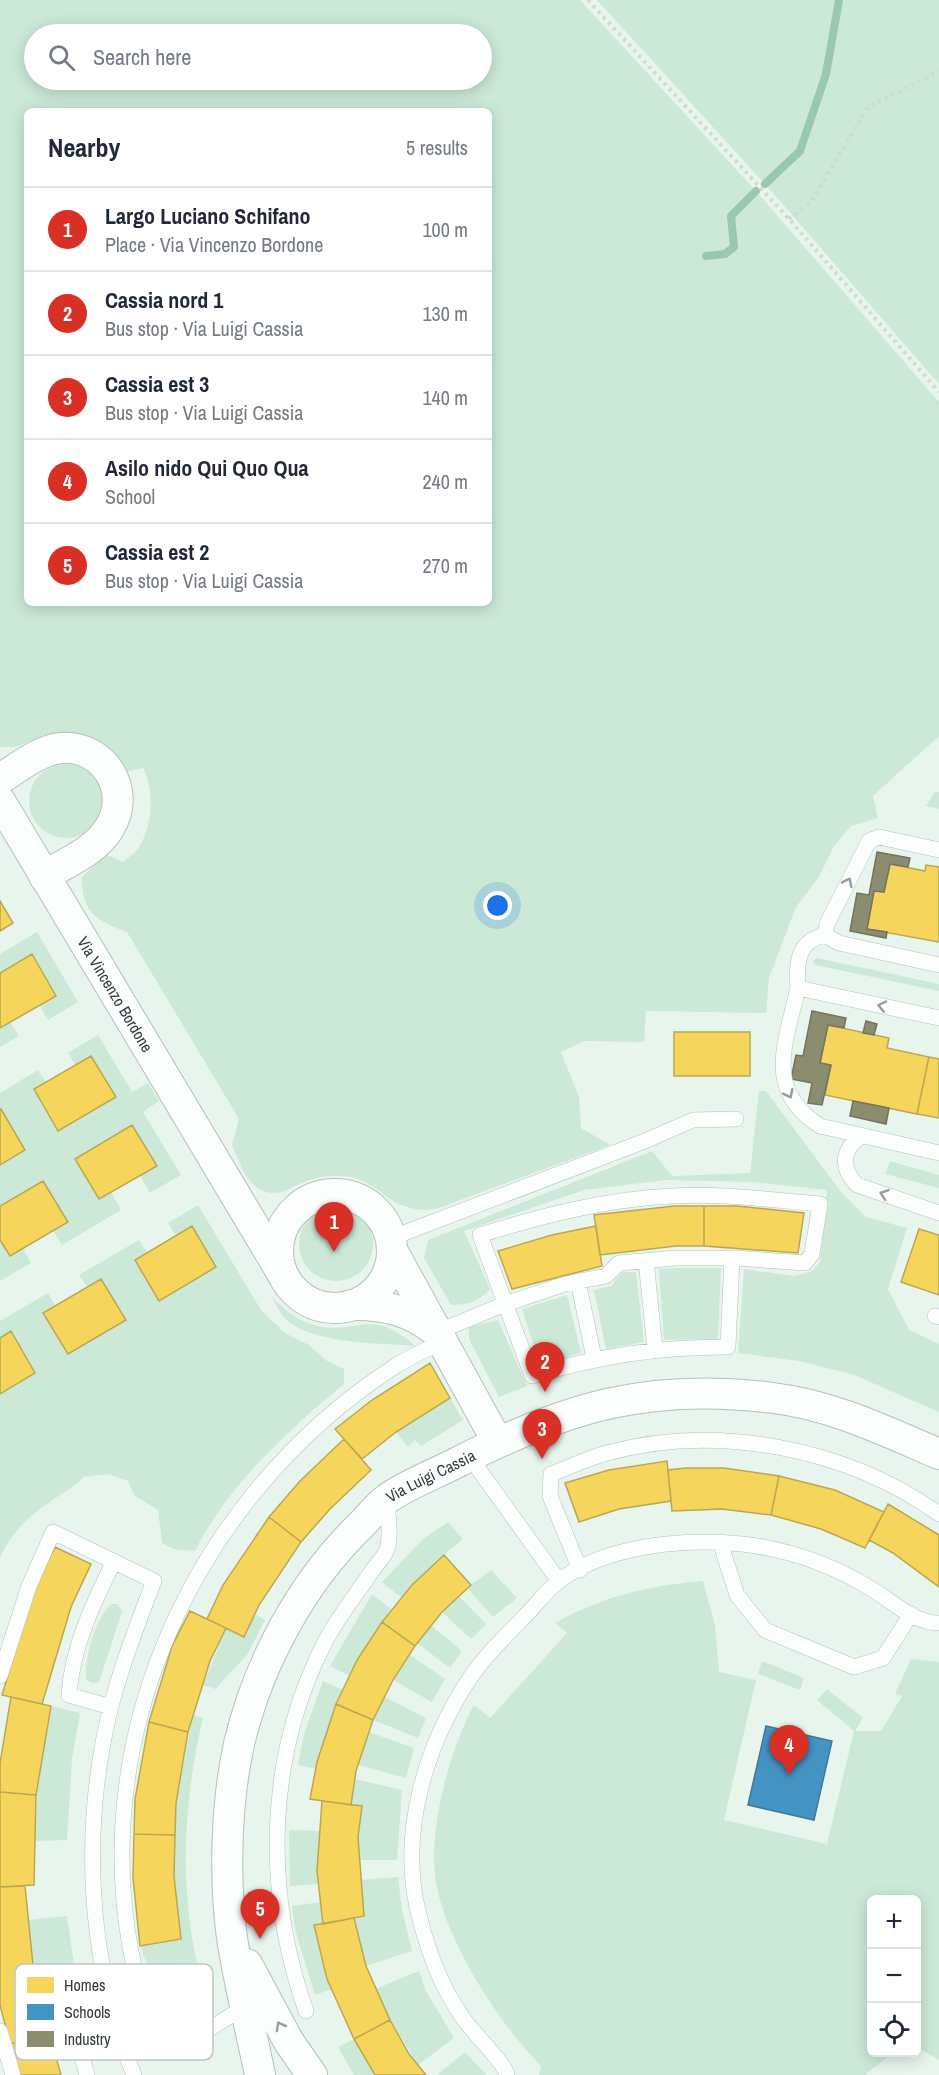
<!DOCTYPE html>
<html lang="en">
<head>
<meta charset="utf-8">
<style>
  :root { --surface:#fff; --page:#f2f2f3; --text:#1f2937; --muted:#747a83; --line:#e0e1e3; --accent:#d93025 }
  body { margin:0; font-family:"Archivo Narrow",sans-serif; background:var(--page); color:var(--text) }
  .controls { position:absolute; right:18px; bottom:18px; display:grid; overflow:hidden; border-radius:9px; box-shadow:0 3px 15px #0003 }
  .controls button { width:54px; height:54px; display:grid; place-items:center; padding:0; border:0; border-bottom:2px solid var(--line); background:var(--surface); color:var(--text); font:30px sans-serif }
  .you { position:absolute; left:498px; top:906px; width:21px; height:21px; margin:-15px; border:4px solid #fff; border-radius:50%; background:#1a73e8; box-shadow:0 0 0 9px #1a73e833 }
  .badge { display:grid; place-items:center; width:39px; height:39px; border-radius:50%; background:var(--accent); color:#fff; font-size:20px; font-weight:700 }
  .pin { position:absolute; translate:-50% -50px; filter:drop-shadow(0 2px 3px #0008) }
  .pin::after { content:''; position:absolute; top:32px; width:21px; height:18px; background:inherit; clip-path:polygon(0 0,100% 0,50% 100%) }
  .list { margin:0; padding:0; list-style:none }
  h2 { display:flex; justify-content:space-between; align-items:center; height:78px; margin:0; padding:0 24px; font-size:26px }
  h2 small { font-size:20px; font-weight:400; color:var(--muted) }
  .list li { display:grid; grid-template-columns:39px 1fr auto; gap:18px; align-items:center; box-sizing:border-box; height:84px; padding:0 24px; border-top:2px solid var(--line) }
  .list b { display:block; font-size:22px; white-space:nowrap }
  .list p { margin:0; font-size:20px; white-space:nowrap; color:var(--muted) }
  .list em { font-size:20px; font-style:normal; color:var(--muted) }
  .icon { flex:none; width:33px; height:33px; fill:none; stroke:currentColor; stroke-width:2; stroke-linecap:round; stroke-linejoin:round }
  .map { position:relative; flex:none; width:939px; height:2075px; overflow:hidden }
  .search { position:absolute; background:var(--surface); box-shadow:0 3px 15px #0003; left:24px; top:24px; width:468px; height:66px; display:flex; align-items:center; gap:15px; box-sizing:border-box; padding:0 21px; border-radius:33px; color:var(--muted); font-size:22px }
  .panel { position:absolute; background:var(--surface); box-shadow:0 3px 15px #0003; left:24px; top:108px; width:468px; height:498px; border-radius:9px }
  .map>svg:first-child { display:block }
  .green { fill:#cce9d8; fill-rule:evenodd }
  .homes { fill:#f6d55c; stroke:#bba751; stroke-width:1.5 }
  .schools { fill:#4393c3; stroke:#3e7999; stroke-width:1.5 }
  .industry { fill:#8c8c6e; stroke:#71745e; stroke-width:1.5 }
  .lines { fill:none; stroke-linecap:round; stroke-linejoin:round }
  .stream { stroke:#98c9af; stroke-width:8 }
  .lane-casing { stroke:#b5c0ba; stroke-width:16 }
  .street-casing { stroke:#b5c0ba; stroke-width:32 }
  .path { stroke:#d3d8d5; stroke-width:4; stroke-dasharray:3 4.5; stroke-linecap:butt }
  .lane { stroke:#fbfefc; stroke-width:15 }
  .street { stroke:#fbfefc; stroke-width:30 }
  .oneway { stroke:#969d9a }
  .labels { text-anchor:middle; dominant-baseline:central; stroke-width:6; stroke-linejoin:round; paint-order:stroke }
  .street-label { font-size:16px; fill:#323c37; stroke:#fff }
  .key { fill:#fff; stroke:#c2c4c3; stroke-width:1.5 }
  .key-label { font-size:16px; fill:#323c37 }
</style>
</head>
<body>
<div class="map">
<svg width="939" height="2075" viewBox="0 0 939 2075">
  <rect width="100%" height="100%" fill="#e7f5ed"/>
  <!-- green -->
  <path class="green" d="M0,0H580L756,191L939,402V736L873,796L878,818L851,826L834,846L819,877L796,907L769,978L766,1013L646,1011L644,1042L584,1041L561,1052L579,1097L581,1128L610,1145L436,1209C384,1215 383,1177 340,1176C328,1176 315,1177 304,1182C288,1188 279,1198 261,1190C244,1181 240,1162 232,1145L239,1119L127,932C97,921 81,912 82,877L106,854L123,862C127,858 134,854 137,850C153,828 155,791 143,768L126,772L115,754L102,744L62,735H44L16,747H0ZM34,34H482V80H34ZM27,111H489V603H27Z
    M597,0H939V384L765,184Z
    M29 801a37 37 0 1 1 74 0a37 37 0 1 1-74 0Z
    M939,792V809L926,806L934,793Z
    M37,932L78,1002L48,1020L39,1005L31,955L0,973V954Z
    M817,958L939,984V991L815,965L813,961Z
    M10,1022L19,1036L0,1047V1028Z
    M98,1035L132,1092L148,1083L159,1101L143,1112L181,1175L150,1193L140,1175L156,1166L132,1125L75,1159L99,1199L111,1192L121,1210L62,1245L53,1231L68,1222L43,1182L0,1206V1165L25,1150L0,1110V1093L38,1070L46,1082L34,1090L58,1130L115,1096L91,1056L75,1065L68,1053Z
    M759,1091H766L841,1192L866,1217L907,1228L888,1289L909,1330L939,1344V1412L852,1374L799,1361L738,1353L744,1269L795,1276L812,1271L820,1262L827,1190L752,1182L666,1180L584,1190L464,1231L490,1289C479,1302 467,1305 451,1305L424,1258L428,1240L652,1151L672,1176L750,1173Z
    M890,1161L939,1175V1188L885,1174Z
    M198,1205L261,1310L285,1333L309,1345L327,1361L344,1369V1384C287,1431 229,1484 195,1551L173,1549L162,1543L158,1510L134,1495L128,1481L108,1474L84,1477C74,1488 62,1493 50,1502C28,1516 10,1535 0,1558V1394L35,1373L11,1332L0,1338V1321L48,1293L56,1306L43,1313L68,1354L125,1320L102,1279L87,1287L79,1275L139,1240L147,1253L135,1261L159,1301L216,1267L192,1227L176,1236L168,1223Z
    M299 1244a37 37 0 1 1 74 0a37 37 0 1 1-74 0Z
    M0,1240L9,1256L23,1248L31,1263L0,1281Z
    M677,1268H721L718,1339L664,1340L659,1269Z
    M622,1272H636L644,1342L606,1349L594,1290L611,1286Z
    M567,1295L581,1353L540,1365L522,1309Z
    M271,1296C282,1307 292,1317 308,1323C352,1340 369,1303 415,1346C378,1343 321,1344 290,1323C282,1317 276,1304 271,1296Z
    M498,1320L527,1386L499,1397L469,1339V1327Z
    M450,1398L463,1420L421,1446L415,1440L408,1447L396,1432Z
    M448,1522L463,1539L440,1558L402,1598L382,1582L423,1539Z
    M491,1570L517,1598L493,1617L467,1588Z
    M703,1581L715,1625L719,1672L756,1680L724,1820L827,1844L854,1731L817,1700L827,1689L863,1718L855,1731H881L902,1696L895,1694L911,1659L939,1662V2060L917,2047L916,1900H872V2052L892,2053L865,2075H539L541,2066C500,2025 445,1940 436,1882C427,1831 450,1749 474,1705L490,1718L567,1633L555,1623C601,1597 650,1585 703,1581Z
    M372,1594L391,1609L357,1660L350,1676L330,1666Z
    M459,1596L486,1624L471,1639L442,1612Z
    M111,1604H118L122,1612L99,1682L93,1683L86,1680C85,1656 94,1622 111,1604Z
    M254,1614L265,1620L247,1655L215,1689L203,1685L226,1628L244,1636Z
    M431,1625L462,1651L450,1668L417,1643Z
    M410,1655L445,1679L432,1702L393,1680Z
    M762,1661L804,1678L800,1690L758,1674Z
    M323,1681L343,1690L333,1710L316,1769L298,1765L304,1734Z
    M385,1697L426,1718L418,1738L373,1720Z
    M51,1706L80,1713L72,1759L67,1840L36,1841L37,1790Z
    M193,1715L203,1718C184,1798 179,1882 197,1963L159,1969L148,1966L140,1946L174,1876L176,1803Z
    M369,1732L414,1748L406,1778L358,1765Z
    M355,1779L402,1790L397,1860H358V1837L362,1807L351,1805Z
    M289,1830L319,1831V1884L290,1886Z
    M398,1877L402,1910L412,1951L366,1966L354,1918L363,1916L359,1880Z
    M321,1902L323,1924L314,1926L332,1989L315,1995L295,1929L292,1906Z
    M67,1916L74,1964L34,1968L28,1920Z
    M419,1971L426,1991L454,2038L418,2065L385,2011L375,1989Z
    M354,2039L375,2075H354L338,2047Z
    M465,2052L487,2075H437Z"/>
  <!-- homes -->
  <path class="homes" d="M890,864L925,871L926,865L939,867V942L867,929L874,891L884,892Z
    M0,901L13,923L0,931Z
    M32,954L56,996L0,1028V973Z
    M828,1025L889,1038L887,1048L929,1057L917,1114L825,1095L831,1065L820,1063Z
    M674,1032H750V1076H674Z
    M91,1056L116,1097L58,1131L34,1089Z
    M929,1057L939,1059V1118L917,1114Z
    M1,1109L25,1150L0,1165V1110Z
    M132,1125L157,1166L99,1199L75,1159Z
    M43,1181L68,1222L10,1256L0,1240V1206Z
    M674,1206H704V1246H676L600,1255L594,1215Z
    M704,1206H737L804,1213L798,1253L704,1246Z
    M192,1226L216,1267L159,1301L135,1260Z
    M596,1226L602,1266L512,1289L498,1251L552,1235Z
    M919,1229L939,1235V1295L901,1282Z
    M101,1279L126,1320L68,1354L43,1313Z
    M11,1331L35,1373L0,1394V1338Z
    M430,1363L450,1398L396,1432L362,1459L335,1429L372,1400Z
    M344,1439L371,1470L330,1509L301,1542L269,1517L300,1481Z
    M667,1461L671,1501L619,1509L579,1522L565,1483L609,1470Z
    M686,1468H724L779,1476L771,1515L722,1509L672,1511L668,1470Z
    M779,1476L835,1490L884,1512L865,1548L821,1529L771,1515Z
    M888,1504L939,1535V1587L893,1553L869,1540Z
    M269,1517L301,1542L259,1605L244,1637L207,1619L223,1585Z
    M55,1547L91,1564L71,1607L42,1704L2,1695L33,1592Z
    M444,1555L471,1585L442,1612L415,1646L382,1622L412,1585Z
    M190,1611L226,1628L210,1661L188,1732L149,1722L172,1646Z
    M382,1622L415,1646L393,1680L373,1720L336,1704L357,1660Z
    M11,1697L51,1706L36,1795L0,1792V1763Z
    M336,1704L373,1720L356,1771L351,1805L310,1799L317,1762Z
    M149,1722L188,1732L176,1803L175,1835L134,1834L135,1799Z
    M0,1792L36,1795L34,1885L0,1887Z
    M322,1801L362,1806L358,1837L364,1916L323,1924L317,1871Z
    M134,1834L175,1835L174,1876L181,1939L140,1946L133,1878Z
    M25,1886L34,1975L49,2033L10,2044L0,2005V1887Z
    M354,1918L366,1966L390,2020L354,2039L327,1979L314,1925Z
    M390,2020L409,2054L426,2075H375L354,2039Z
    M49,2033L61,2075H18L10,2044Z"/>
  <!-- schools -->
  <path class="schools" d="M766,1726L832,1741L814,1820L748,1805Z"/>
  <!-- industry -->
  <path class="industry" d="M877,852L910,858L908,867L890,864L884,892L874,891L867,929L887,932L886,938L850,931L857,893L869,895Z
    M812,1011L846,1018L844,1028L828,1025L820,1063L831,1065L822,1105L808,1103L812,1083L791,1079L796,1055L803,1056Z
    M866,1021L877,1024L874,1035L863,1033Z
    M853,1101L889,1108L886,1124L850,1116Z"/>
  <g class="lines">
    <!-- stream -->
    <path class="stream" d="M765,184L800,151L826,74L839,0
      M706,256L725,254L734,247L731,216L756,191"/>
    <!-- lane casing -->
    <g class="lane-casing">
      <path id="lane" d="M825,935L827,924L869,841L879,837L939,850
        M798,988C796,964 797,941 825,935L839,943L939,965
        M939,1018L798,988C786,1042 763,1090 820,1126L939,1153
        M860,1137C841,1151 841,1169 857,1185L939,1213
        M391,1238L645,1141L693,1120L736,1119
        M646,1261L655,1349
        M578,1281L594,1358
        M935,1316L939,1317
        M437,1332L505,1304L565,1284L606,1276L619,1263L676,1258H735L805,1263L812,1254L820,1204C771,1200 722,1193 673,1196C607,1199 544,1215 480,1235L532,1376C599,1356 657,1347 728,1347L732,1258
        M469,1456L559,1581
        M720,1542L737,1595L765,1630L854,1667L883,1658L911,1614
        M580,1570L550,1496L551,1474C570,1467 588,1458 607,1453C718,1423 846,1448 939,1514
        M0,1676L29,1586L53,1532L154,1581C138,1622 122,1664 111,1706C81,1827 87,1960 134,2075
        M111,1707L69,1695C72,1647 93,1604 114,1561
        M246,2006L211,2028L144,2005C71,1762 186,1502 394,1367C409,1357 426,1350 442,1342
        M306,2011C264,1891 266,1758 324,1644C337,1618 356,1595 372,1571C376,1565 385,1556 387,1549C392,1535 387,1513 387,1499
        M0,2031L13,2075
        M87,2075L67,2005L109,1993
        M507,2075C505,2063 472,2032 463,2018C440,1986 427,1949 418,1911C399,1832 426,1744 470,1678C485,1655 506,1636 525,1616C536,1605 546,1591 559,1581C606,1545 685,1538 742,1544C787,1549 832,1565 870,1588C892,1601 913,1623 939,1623"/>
    </g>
    <!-- street casing -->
    <g class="street-casing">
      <g id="street">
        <path d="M0,779C18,768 39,750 61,748C104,745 132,790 110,827C97,850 66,863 44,876"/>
        <path id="s1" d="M0,801L282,1273"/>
        <circle cx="335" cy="1251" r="57"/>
        <path d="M392,1250L497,1441"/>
        <path d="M351,1305C385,1304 410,1311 437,1332"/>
        <path d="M247,1964L289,2042L312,2075"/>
        <path id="s2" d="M260,2075C251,2030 239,1984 232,1938C224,1878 226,1803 239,1744C258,1663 302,1582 362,1524C370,1516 378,1505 388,1498C408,1484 435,1474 458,1462C566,1407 650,1382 773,1398C832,1405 885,1431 939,1454"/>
      </g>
    </g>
    <!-- path -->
    <path class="path" d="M588,0L789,219L939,392
      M789,219L811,202L868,107L939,71"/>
    <!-- lane -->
    <use href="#lane" class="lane"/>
    <!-- street -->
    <use href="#street" class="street"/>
  </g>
  <!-- one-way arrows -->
  <defs><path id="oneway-chevron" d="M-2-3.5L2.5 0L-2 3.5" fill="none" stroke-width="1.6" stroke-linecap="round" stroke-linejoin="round" transform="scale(1.5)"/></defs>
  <g class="oneway">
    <use href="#oneway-chevron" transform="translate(848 882) rotate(-64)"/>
    <use href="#oneway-chevron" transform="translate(882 1006) rotate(-168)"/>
    <use href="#oneway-chevron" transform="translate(789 1094) rotate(63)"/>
    <use href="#oneway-chevron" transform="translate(884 1194) rotate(-161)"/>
    <use href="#oneway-chevron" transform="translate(280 2026) rotate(-119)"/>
  </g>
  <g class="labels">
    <!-- street labels -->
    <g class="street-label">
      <text stroke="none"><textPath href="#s1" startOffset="225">Via Vincenzo Bordone</textPath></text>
      <text stroke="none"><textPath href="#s2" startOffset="675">Via Luigi Cassia</textPath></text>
    </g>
  </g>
  <!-- legend -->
  <rect x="15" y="1964" width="198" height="96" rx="9" class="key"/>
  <rect x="27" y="1977" width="27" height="16" fill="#f6d55c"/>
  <rect x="27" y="2004" width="27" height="16" fill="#4393c3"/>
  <rect x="27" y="2031" width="27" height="16" fill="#8c8c6e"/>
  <g class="key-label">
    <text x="64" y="1991">Homes</text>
    <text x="64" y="2018">Schools</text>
    <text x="64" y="2045">Industry</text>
  </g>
</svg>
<div class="controls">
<button>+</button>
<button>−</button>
<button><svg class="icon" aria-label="locate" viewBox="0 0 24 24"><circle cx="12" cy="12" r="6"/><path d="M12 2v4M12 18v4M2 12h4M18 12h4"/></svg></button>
</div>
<div class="you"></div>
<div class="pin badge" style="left:334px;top:1252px">1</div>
<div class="pin badge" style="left:545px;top:1392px">2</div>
<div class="pin badge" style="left:542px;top:1459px">3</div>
<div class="pin badge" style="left:789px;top:1775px">4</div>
<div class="pin badge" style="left:260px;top:1939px">5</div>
<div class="search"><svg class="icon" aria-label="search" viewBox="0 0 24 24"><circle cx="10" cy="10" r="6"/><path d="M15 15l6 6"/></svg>Search here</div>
<section class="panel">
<h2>Nearby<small>5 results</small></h2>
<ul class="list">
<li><span class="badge">1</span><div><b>Largo Luciano Schifano</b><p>Place · Via Vincenzo Bordone</p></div><em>100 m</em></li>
<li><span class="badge">2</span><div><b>Cassia nord 1</b><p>Bus stop · Via Luigi Cassia</p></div><em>130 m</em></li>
<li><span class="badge">3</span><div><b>Cassia est 3</b><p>Bus stop · Via Luigi Cassia</p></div><em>140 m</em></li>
<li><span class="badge">4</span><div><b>Asilo nido Qui Quo Qua</b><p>School</p></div><em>240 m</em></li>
<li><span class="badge">5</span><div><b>Cassia est 2</b><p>Bus stop · Via Luigi Cassia</p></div><em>270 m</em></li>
</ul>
</section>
</div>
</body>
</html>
